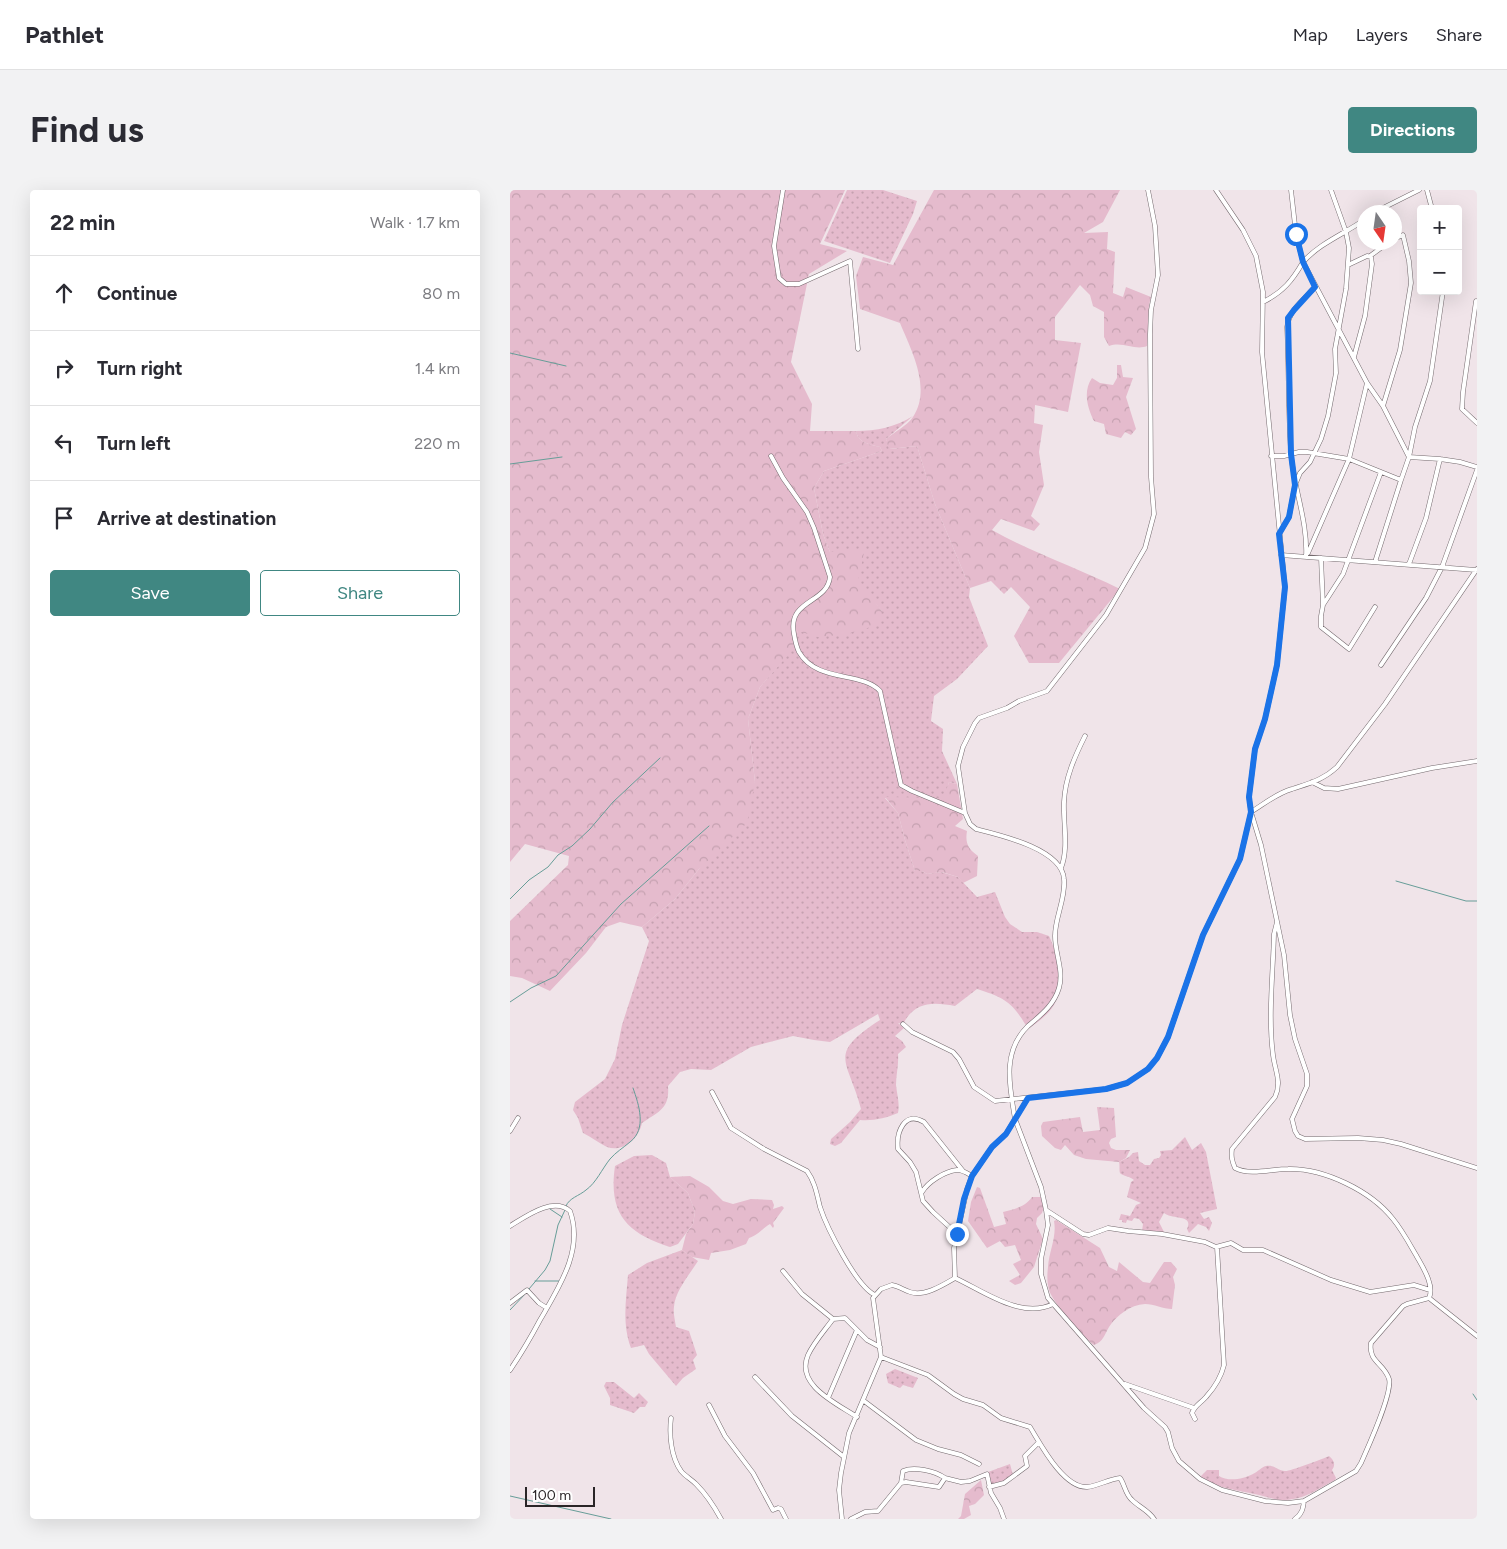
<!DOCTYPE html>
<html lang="en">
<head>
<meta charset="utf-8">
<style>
  :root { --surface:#fff; --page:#f2f2f3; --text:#2b2b33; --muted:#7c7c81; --line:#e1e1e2; --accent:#408782 }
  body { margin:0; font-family:Figtree,sans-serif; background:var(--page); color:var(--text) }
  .controls { position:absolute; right:15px; top:15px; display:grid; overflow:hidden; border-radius:5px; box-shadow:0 5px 20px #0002 }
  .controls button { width:45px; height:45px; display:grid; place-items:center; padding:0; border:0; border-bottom:1px solid var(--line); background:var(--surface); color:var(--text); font:25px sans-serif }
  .compass { position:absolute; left:847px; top:15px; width:45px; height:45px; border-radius:50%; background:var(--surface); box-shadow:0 5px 20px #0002; rotate:167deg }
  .scale { position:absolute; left:15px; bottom:12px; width:70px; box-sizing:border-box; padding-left:5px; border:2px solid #2a2527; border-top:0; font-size:14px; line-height:18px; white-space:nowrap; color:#2a2527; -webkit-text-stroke:4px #fff; paint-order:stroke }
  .stop { position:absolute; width:15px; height:15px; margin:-11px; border:4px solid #1a73e8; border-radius:50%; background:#fff }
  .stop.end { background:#1a73e8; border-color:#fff; box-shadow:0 1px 5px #0008 }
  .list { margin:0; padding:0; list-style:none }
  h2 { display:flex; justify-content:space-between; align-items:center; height:65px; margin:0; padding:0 20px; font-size:21px }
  h2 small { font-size:16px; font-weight:400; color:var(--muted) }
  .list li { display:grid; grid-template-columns:32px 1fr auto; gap:15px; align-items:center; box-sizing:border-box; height:75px; padding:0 20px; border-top:1px solid var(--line) }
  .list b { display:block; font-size:19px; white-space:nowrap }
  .list em { font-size:16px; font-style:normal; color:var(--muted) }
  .actions { display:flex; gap:10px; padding:15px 20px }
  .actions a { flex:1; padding:11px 0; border:1px solid var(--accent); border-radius:5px; text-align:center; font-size:18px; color:var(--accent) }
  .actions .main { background:var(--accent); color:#fff }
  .icon { flex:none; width:28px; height:28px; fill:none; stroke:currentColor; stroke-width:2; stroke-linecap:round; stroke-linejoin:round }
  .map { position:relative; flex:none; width:967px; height:1329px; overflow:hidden; border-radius:5px }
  header { display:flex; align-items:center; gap:30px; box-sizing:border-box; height:70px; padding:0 25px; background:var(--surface); border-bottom:1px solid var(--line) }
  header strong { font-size:24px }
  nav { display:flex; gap:28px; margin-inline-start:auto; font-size:18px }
  .intro { display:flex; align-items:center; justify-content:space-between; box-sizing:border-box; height:120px; padding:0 30px }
  h1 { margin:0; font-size:35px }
  .button { padding:12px 22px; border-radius:5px; background:var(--accent); color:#fff; font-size:18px; font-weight:700 }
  main { display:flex; gap:30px; padding:0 30px }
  aside { flex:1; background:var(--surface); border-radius:5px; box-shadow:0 5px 20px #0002 }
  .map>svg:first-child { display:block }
  .grass { fill:url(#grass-dots) }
  .forest { fill:url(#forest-crowns) }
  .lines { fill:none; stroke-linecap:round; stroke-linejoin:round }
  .stream { stroke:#679d98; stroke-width:1 }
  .street-casing { stroke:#746a6e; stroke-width:5 }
  .street { stroke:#fff; stroke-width:4 }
  .route { stroke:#1a73e8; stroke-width:6 }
</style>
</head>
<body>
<header>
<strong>Pathlet</strong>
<nav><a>Map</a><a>Layers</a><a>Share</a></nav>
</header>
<div class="intro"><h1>Find us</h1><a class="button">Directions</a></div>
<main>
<aside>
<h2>22 min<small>Walk · 1.7 km</small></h2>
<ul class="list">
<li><svg class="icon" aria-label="ahead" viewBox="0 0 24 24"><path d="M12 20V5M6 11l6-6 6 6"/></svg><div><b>Continue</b></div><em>80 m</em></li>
<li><svg class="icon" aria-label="right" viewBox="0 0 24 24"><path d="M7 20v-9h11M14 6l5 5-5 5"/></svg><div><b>Turn right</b></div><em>1.4 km</em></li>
<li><svg class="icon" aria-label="left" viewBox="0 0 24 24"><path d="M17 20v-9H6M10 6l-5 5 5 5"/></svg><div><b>Turn left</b></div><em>220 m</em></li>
<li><svg class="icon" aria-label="arrive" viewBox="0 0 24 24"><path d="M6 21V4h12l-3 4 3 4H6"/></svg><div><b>Arrive at destination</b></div></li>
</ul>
<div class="actions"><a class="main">Save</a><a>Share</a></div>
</aside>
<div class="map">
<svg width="967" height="1329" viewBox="0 0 967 1329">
  <defs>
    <pattern id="grass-dots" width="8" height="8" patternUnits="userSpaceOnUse" patternTransform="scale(1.25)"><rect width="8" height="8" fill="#e5bbcd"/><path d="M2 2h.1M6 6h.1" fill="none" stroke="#c5a1b0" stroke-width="1.8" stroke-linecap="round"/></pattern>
    <pattern id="forest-crowns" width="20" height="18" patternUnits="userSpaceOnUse" patternTransform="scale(1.25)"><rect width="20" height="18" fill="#e5bbcd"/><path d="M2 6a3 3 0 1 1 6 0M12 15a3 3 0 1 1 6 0" fill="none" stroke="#c5a1b0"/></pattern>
  </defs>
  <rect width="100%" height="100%" fill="#f0e4e9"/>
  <!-- grass -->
  <path class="grass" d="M337,0H373L407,11L403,24L380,73L314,51Z
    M403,226L376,249L380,259L407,256L425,314L460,398L459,407L478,456L447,489L424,506L421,531L433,539L432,561L447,594L439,592L435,608H375L388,623L395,650L405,681H412L417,684L431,682L448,687L467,707L485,702L495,727L500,734L512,742H527L539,746C548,763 553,798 544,815C538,825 528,832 518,839C503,813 496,808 467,799L445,816C423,812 405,811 393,834L388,833L394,838L385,846L392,851L396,857L388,864C389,874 386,885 386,895C387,905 390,914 388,923C376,928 364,931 350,930L331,953L325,956L320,954L321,949L340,932L351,919C338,869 316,865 370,830L368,824L320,852L304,850L283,846L241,857L201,880L181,879L170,882L158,896C160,919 148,922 132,933C129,948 113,963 97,957C89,953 81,947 73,943L68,928L63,920L65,912L95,889L105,869L112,835L139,751L132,737L165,709L189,679L245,592L238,529L250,497L278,464L288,441L372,421L320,362L313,344L304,298L314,281L372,261L370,257C359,254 348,253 346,241C366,241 386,237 403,226Z
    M675,947L682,960L691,953L696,962L707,1019L690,1023L694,1029L699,1027L702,1033L699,1041L696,1037L688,1034L679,1043L677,1039C684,1024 662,1030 654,1023L649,1032L654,1042L632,1041L633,1034L629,1029L624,1028L622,1031L617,1030L616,1033L612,1032V1030H609L611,1024L620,1026L626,1015L631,1013L617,1007L621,992L624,990C620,986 612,986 610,983C609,981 610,974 609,972L619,967L623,963L628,962L629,971L635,975H640L644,969L649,968L651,965L650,961L662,960Z
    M142,965L156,973L160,987L178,1003L185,1022L183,1034L168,1054L160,1057C117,1043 98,1024 105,976L124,966Z
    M172,1060L188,1071C180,1084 165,1101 164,1117C163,1123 165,1130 166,1137L179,1141L187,1165L183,1170L186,1179L173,1188L166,1196L139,1164L134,1155L121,1158C112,1135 116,1110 118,1085L137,1073Z
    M385,1179L408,1188L403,1198L393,1195L390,1198L378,1193L376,1184Z
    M96,1192H104L124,1208L129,1203L138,1212L135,1217H130L124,1223L100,1215V1208L94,1196Z
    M819,1266C824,1270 826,1275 822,1280L826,1288L825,1290C811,1297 798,1307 783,1309C771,1312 761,1308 749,1305C728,1300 709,1299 690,1287L697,1280H709V1286C718,1292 734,1289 743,1284C748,1282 751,1277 756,1276C764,1274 768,1281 775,1281C778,1282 813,1269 819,1266Z
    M500,1274L503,1285L499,1289L480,1296L478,1282Z"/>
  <!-- forest -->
  <path class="forest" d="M0,0H335L310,54L337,61L299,84L281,172L302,214L300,241H346C348,253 359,254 370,257L372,261L314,281L304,298L313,344L320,362L355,358L348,391L372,421L367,435L338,444L308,447L288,441L279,464L250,497L238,529L245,592L237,633L189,679L165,709L132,737L110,732L96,737L76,763L40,801L12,788L0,786V731L58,675L59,666L15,654L0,672Z
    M424,0H610L593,32L574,43L598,42L597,59L605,62L603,103L613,107L616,97L641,107L639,115L637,156C625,161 613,151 599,156L594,147V122L583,116L580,105L570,95L545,127V150L571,153L558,222L525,215L524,233L533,235L529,262L534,295L521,326L530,334L524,341L491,329L482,340C523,363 568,378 610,399L549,473H519L504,446L520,417L501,397L494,404L481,391L460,398L425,314L407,256L379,259L376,249C384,242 397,236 403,227C422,198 401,160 390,133L350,119L346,86L353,67L383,75Z
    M607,175H611L613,187L623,188L616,207L626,239L621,245L615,242L611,248L596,244L594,234L584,231C577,217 573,201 582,188L590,193L603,195L607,188Z
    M439,592L447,594L453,629L445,636L457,641C455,653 458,659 468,666L467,686L453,693L448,687L432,682L417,684L412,681H405L395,650L388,623L375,607L434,608Z
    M587,917L604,918L606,947L601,949L599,953L601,958L606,960H620L616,968L609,972L576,969L564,965L555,955L551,960L545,958L532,946L531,936L533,932L570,927L573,942L590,940Z
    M180,986L199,997L213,1011L223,1014L241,1009L262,1010L264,1015L263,1019L272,1016L274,1018L263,1033L264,1036L263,1038L260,1034C253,1038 247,1046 239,1048L236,1054L220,1060L201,1063L199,1070L182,1067L172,1060L176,1044L183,1034L185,1022L178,1003L160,987Z
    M467,997L470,998L484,1037L496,1034L493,1022C505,1019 515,1017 522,1007H531L534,1017L532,1023L527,1028L526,1034L533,1049L524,1077L511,1093L505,1095L499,1091L510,1085L503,1074L511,1070L505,1055L495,1057L490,1051L477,1058L458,1031L461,1012Z
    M546,1030L590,1058L599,1077L607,1081L609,1072L633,1092L640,1093L654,1072H661L667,1079L663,1087L665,1095L662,1119C653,1119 644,1114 635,1114C620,1115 607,1125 599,1137C594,1145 594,1151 584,1155C573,1147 543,1113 539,1100C537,1093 537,1085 538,1077C539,1061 547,1047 544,1031Z
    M471,1290L474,1305L465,1314L459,1316L461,1325L454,1329H448L451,1326L455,1304Z"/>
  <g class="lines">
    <!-- stream -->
    <path class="stream" d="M0,163L56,176
      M0,274L52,267
      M886,691L956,711H967
      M0,709L19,690L38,677L48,665L62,656L80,639L103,612L150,568
      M0,812L21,798L46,786L111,714L199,636
      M56,1016C59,1008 69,1006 76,1000C86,993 92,979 100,969C106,962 113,958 120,952C137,939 129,915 123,898
      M40,1019L52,1027
      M25,1091H50
      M19,1099L35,1080L40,1071L48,1035L55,1020
      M0,1120L17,1102
      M963,1204L967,1210
      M0,1306L101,1329"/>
    <!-- street casing -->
    <g class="street-casing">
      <path id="street" d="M273,0L264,56L269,88L276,94H289L340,71L348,159
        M706,0L733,40L746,66L753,102L752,162L775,397L767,475L755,529L745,559L739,607L741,622L751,655L774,765L780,825L785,849L797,884V896L782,929L785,941L788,946L795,949L848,948L873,950L891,954L967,978
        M917,0L922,19
        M865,22L909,0
        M854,30C834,44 810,53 793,72L857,193L873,216L899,267
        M860,66L879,52
        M838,75L857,66L861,67L862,74L855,126L844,167
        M966,111L953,202L952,219L967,233
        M753,112C773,102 782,91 793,72L786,44L781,0
        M873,216L890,160L901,93L899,71L893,45L884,49
        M261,266L273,288L297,322L304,338L320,387C317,414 277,409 284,444C285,450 286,456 289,462C307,493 351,481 370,501L391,595L402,601L455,623L460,634L466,639C490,645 552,659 554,689C556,708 545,727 545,746C545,764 554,780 549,798C544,815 531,825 518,836C491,862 500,898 505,929L496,944L482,957L462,986L457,999L444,1058L445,1088
        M761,266H774L789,262H797L839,269L891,290L899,267L930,269L950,272L967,277
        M899,267L905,237L920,191L933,101
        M769,344L779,327L785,295L790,283L800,272L811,249L818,226L826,183L825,159L836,99L839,58L836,42L821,0
        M798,363L839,269L857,193
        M771,365L966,380
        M796,367C798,332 784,299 781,264C778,222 779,179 777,137C779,120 794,109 805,97
        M811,368L813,415L811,426V437L839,459L865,417
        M865,372L891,290
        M899,374L916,328L930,269
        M813,415L833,384L871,282
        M871,475L916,408L932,377L967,280
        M802,592L814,598L828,599L922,578L967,571
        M455,623L448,576L453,557L465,533L469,528L497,518L509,511L537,501L596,425L635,358L644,324L641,287L640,144L641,120L648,85L645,36L638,0
        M551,678C559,658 553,633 554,612C555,588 565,566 575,546
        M393,834L402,842L443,862L449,869L464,897L485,911L596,899L617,893L638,879L647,868L658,847L693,745L730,669L741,622C754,614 767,603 782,599C800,593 813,590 827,577L875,514L967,379
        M202,902L221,938L254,959L297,981C305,992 307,1005 310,1017C317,1038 346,1096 365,1105
        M518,908L505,929L531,997L536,1020L538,1035L531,1069V1084L538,1108L634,1218L655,1237L658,1242L662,1258L669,1271L690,1289L712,1300L755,1311L778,1313L794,1311L846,1281L851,1273C858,1257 883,1203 879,1189C874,1173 858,1172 861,1153L893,1116L897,1114L919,1108C925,1095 912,1076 906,1065C899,1053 892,1040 883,1029C861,1001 814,978 778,979C762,979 740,986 725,978C722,971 721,967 722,959L765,907C772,892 765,881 763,865C758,826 763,784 764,744L767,732
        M0,941L8,928
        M412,1002C418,992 435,981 447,980C453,980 457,983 462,986
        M536,1020L573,1044L579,1045L598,1038L618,1041L652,1044L695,1052L706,1057L721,1053L733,1060H753L821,1090L860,1102L904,1095L920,1100
        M0,1036C15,1027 43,1006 60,1021C74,1060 49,1097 30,1130C21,1147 11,1164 0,1180
        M447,1044L423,1022L413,1011L406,982L400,972L388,959C386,943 394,920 414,932L453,981
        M273,1081L292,1104L323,1129L335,1128L357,1150L370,1157
        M919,1108L967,1146
        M0,1113L17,1100L29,1113L37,1118
        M323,1129C315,1140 304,1152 298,1165C285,1195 326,1213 347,1227
        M371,1167L418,1185L444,1204L453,1209L473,1215L491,1228L520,1237C530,1253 553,1298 577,1297C588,1296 599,1289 610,1288C615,1295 615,1304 622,1310C629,1317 638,1320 644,1329
        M245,1187L282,1226L334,1267
        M615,1194L684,1218
        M318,1208L347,1140
        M354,1211L406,1250L428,1259L451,1265L469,1274
        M199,1215L215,1246L243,1283L263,1320L268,1318L271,1319L276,1329
        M161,1228C159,1245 161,1267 171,1281C175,1286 181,1289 186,1294C196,1304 204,1316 211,1329
        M685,1229L682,1223C685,1215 691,1213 696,1207C705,1197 711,1188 714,1175L707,1057
        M391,1293L393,1281C404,1276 425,1281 435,1288
        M479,1297L494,1293L517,1276L515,1266L528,1253
        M332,1329L329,1300L331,1283L339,1243L371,1167L363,1108L371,1099L382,1095C388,1096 394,1100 400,1102C414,1107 433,1095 445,1088C472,1100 511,1130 543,1114
        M341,1329L355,1322L368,1321L391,1293L396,1292L429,1297L435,1288L451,1292L460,1291L477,1284L481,1303L490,1318L494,1329
        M785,1329C792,1324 793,1319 794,1311"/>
    </g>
    <!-- street -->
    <use href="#street" class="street"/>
  </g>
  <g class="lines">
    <!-- route -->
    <path class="route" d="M447,1044L454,1009L462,986L482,957L496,944L518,908L596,899L617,893L638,879L647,868L658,847L693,745L730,669L741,622L739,607L745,559L755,529L767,475L775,397L769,344L779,327L785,295L781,264L778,128L784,120L805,97L793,72L786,44"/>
  </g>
</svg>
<div class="controls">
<button>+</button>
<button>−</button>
</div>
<svg class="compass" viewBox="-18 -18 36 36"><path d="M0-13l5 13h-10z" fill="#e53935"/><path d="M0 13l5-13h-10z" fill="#7c7c81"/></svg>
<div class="scale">100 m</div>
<div class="stop" style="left:786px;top:44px"></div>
<div class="stop end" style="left:447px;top:1044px"></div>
</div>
</main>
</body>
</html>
